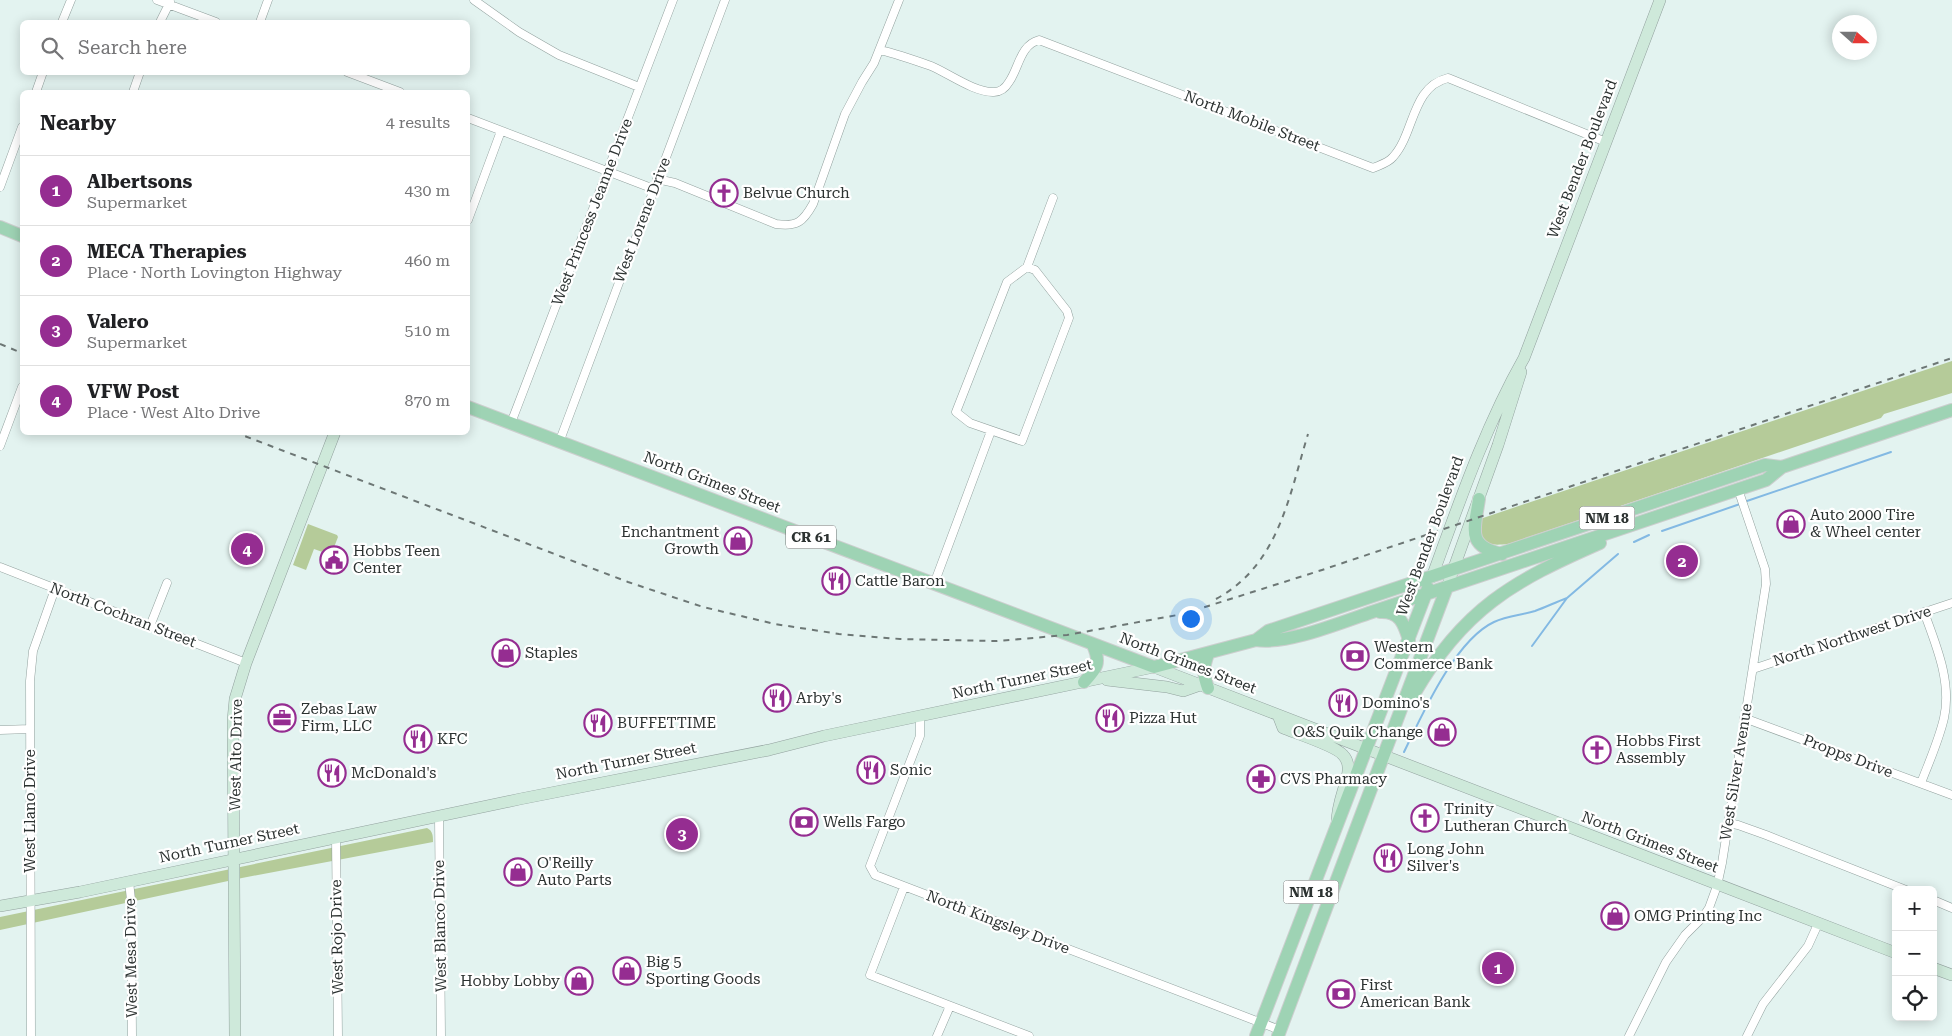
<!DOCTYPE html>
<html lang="en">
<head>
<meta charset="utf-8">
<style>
  :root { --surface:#fff; --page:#f2f2f2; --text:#202124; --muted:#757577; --line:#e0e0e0; --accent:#952d91 }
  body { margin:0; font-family:"Roboto Serif",serif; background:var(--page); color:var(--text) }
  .controls { position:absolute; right:15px; bottom:15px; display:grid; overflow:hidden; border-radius:8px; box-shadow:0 2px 12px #0003 }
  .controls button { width:45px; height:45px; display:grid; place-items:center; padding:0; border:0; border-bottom:1px solid var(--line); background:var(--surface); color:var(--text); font:25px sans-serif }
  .compass { position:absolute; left:1832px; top:15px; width:45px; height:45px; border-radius:50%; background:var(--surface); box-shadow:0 2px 12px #0003; rotate:111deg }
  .you { position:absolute; left:1190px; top:618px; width:18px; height:18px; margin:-12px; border:4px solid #fff; border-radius:50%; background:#1a73e8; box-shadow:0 0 0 8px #1a73e833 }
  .badge { display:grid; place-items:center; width:32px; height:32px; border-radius:50%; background:var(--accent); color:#fff; font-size:16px; font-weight:700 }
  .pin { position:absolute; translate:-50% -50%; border:2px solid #fff; box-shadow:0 1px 5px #0006 }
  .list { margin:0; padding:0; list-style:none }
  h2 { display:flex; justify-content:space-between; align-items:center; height:65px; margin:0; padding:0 20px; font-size:21px }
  h2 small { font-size:16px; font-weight:400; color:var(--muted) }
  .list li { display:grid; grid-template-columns:32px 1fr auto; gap:15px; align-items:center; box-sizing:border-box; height:70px; padding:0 20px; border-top:1px solid var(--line) }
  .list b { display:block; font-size:19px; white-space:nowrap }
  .list p { margin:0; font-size:16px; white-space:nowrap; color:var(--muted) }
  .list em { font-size:16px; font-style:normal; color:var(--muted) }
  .icon { flex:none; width:28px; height:28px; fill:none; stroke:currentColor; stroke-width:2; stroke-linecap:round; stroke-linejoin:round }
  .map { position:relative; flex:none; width:1952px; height:1036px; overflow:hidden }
  .search { position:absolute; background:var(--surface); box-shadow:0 2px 12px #0003; left:20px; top:20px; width:450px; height:55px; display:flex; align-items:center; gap:12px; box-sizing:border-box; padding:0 18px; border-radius:8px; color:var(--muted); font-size:19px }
  .panel { position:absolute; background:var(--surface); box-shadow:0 2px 12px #0003; left:20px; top:90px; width:450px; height:345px; border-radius:8px }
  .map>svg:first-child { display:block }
  .green { fill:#b5cb99 }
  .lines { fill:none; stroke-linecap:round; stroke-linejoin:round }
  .stream { stroke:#83b9e3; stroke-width:2 }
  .street-casing { stroke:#92a19e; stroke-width:9 }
  .secondary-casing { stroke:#92a19e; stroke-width:12 }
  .primary-casing { stroke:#cccece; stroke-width:14 }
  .street { stroke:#fff; stroke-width:8 }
  .secondary { stroke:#cee9da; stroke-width:11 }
  .primary { stroke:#9ed3b4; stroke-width:12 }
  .rail { stroke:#6d7775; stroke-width:2; stroke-dasharray:6 6; stroke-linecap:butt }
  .labels { text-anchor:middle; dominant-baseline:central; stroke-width:4.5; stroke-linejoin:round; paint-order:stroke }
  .shield { fill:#fff; stroke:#6b706f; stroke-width:1 }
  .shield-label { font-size:14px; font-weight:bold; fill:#2c3231 }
  .street-label { font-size:15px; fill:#2c3231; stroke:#fff }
  .poi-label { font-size:15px; fill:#2c3231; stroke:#fff; text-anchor:start }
</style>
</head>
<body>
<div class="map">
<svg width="1952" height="1036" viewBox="0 0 1952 1036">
  <rect width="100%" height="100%" fill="#e3f3f0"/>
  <!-- green -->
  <path class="green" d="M1952,361V393L1884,414L1881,418L1508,544C1496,545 1489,546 1479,538L1480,519Z
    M308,524L337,535L338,537L331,555L314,549L306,570L293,565Z
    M427,828C433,831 433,836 433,842L242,878L0,930V917Z"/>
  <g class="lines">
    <!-- stream -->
    <path class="stream" d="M1744,502L1891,452
      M1662,531L1740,504
      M1634,542L1649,535
      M1532,646L1567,598L1618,554
      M1404,752C1422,715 1455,640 1494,622C1507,616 1522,615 1535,611C1546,607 1556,602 1567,598"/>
    <!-- street casing -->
    <g class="street-casing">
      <path id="street" d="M157,0L216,22
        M474,0L519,32L559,55L639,87
        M62,22L71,0
        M160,22L170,2
        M260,22L268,0
        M880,50C897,54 914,60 931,66C948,73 975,93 994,92C1001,92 1006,87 1009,82C1019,68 1020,45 1039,40L1373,168C1380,165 1388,163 1393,157C1415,133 1411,87 1448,78L1606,142
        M347,72L400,92
        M36,92L43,72
        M133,92L140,72
        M468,118L654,189
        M657,179L675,183L776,224C797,227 803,222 813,204L845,114L862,82L874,63L899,0
        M0,187L22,127
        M468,220L501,131
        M1027,267L1035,270L1067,311L1069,318L1022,441L970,423L956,412L1007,282L1027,267L1053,198
        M511,423L673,0
        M560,440L725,0
        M0,446L22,387
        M0,567L246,663
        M934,584L991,431
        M150,626L167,583
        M1753,669L1952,603
        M920,717V736L870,866L875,875L1280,1030
        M1744,718L1952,795
        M0,730L30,729
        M1921,783C1929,762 1939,740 1944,718C1952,682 1936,645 1924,612
        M439,817L441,1036
        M1728,823L1738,825L1766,835L1906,890
        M336,838L338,1036
        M129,881L131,900L132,1036
        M904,887L870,975L1029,1036
        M1933,900L1952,908
        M31,1036L30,681L33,651L55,589
        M937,1036L950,1006
        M1629,1036L1666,962L1685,935L1703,917L1709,908L1717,886L1722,863L1766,584L1765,569L1738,489
        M1747,1036L1763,1004L1808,946L1818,924"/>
    </g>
    <!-- secondary casing -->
    <g class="secondary-casing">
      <path id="secondary" d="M1432,577C1459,503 1485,427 1524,358L1660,0
        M1447,587L1498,445L1521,372
        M1107,680L1167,687L1183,691L1200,685
        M1278,715L1283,728C1295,733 1336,746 1343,755C1349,761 1349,769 1347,777C1343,793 1337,806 1337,822
        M0,906L80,892L520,799L769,750L824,736L1154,667L1896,953
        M1933,968L1952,975
        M235,1036L233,720L235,699L246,663L335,432"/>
    </g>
    <!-- primary casing -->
    <g class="primary-casing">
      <path id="primary" d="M0,227L22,236
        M468,407L1154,667L1256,640L1268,631L1765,465L1782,467
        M1479,499C1475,528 1465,546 1502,554
        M1380,612C1400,611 1404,624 1409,640
        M1256,640C1287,645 1342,622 1372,612L1766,480L1782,467L1952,410
        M1084,682C1097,668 1101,663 1093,645
        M1208,688C1203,674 1203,668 1208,654
        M1414,694C1463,609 1513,581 1600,543
        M1256,1036L1428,588
        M1278,1036L1447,587"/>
    </g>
    <!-- street -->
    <use href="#street" class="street"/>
    <!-- secondary -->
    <use href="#secondary" class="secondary"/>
    <!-- primary -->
    <use href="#primary" class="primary"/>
    <!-- rail -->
    <path class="rail" d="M0,344L22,353
      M234,432L628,582L703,607L775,624L839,634L900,639L997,641L1067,635L1183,614L1322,570L1952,358
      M1216,599C1279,565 1289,496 1308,434"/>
  </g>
  <!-- icons -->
  <defs>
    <g id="church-ring" transform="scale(1.4375)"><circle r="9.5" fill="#fff" stroke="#952d91" stroke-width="1.5"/><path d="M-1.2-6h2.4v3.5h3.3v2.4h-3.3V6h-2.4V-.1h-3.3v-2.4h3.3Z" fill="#952d91"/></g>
    <g id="shop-ring" transform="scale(1.4375)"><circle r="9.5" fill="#fff" stroke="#952d91" stroke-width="1.5"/><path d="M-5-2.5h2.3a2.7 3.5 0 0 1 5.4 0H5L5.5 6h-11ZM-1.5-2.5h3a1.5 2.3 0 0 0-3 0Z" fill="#952d91"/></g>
    <g id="civic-ring" transform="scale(1.4375)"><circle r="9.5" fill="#fff" stroke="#952d91" stroke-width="1.5"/><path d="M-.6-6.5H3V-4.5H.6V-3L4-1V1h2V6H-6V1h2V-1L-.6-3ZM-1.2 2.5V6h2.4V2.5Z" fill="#952d91"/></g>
    <g id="restaurant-ring" transform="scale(1.4375)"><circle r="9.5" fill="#fff" stroke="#952d91" stroke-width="1.5"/><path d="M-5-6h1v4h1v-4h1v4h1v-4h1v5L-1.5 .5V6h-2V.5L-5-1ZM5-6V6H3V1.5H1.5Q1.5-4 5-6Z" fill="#952d91"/></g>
    <g id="bank-ring" transform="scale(1.4375)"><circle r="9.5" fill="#fff" stroke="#952d91" stroke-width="1.5"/><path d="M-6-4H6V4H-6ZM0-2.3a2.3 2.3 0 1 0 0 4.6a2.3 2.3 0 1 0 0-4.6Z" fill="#952d91"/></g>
    <g id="office-ring" transform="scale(1.4375)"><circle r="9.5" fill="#fff" stroke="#952d91" stroke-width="1.5"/><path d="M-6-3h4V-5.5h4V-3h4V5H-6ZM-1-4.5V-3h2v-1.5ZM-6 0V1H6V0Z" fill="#952d91"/></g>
    <g id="pharmacy-ring" transform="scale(1.4375)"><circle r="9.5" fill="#fff" stroke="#952d91" stroke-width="1.5"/><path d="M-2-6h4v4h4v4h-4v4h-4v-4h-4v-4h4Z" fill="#952d91"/></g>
  </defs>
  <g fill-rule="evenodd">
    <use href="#church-ring" x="724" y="193"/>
    <use href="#shop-ring" x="1791" y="524"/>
    <use href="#shop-ring" x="738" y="541"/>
    <use href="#civic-ring" x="334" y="560"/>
    <use href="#restaurant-ring" x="836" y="581"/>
    <use href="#shop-ring" x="506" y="653"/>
    <use href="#bank-ring" x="1355" y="656"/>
    <use href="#restaurant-ring" x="777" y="698"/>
    <use href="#restaurant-ring" x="1343" y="703"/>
    <use href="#office-ring" x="282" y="718"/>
    <use href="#restaurant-ring" x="1110" y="718"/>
    <use href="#restaurant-ring" x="598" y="723"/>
    <use href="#shop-ring" x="1442" y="732"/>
    <use href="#restaurant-ring" x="418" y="739"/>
    <use href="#church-ring" x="1597" y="750"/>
    <use href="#restaurant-ring" x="871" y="770"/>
    <use href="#restaurant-ring" x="332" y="773"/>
    <use href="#pharmacy-ring" x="1261" y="779"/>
    <use href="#church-ring" x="1425" y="818"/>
    <use href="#bank-ring" x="804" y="822"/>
    <use href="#restaurant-ring" x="1388" y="858"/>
    <use href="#shop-ring" x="518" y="872"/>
    <use href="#shop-ring" x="1615" y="916"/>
    <use href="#shop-ring" x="627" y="971"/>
    <use href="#shop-ring" x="579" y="981"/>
    <use href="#bank-ring" x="1341" y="994"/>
  </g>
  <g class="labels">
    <!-- shield labels -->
    <g class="shield">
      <rect x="1579.5" y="506.5" width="55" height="23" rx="4"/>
      <rect x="786" y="525.5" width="50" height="23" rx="4"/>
      <rect x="1283.5" y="880.5" width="55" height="23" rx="4"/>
    </g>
    <g class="shield-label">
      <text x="1607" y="518">NM 18</text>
      <text x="811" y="537">CR 61</text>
      <text x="1311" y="892">NM 18</text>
    </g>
    <!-- street labels -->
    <g class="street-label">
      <text transform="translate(1252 121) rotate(21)">North Mobile Street</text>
      <text transform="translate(1582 159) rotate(-69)">West Bender Boulevard</text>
      <text transform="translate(592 212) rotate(-69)">West Princess Jeanne Drive</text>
      <text transform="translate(642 220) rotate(-69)">West Lorene Drive</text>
      <text transform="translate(712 482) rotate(21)">North Grimes Street</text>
      <text transform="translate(1430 536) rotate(-70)">West Bender Boulevard</text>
      <text transform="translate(123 615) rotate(21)">North Cochran Street</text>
      <text transform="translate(1852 636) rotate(-18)">North Northwest Drive</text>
      <text transform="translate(1188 663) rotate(21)">North Grimes Street</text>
      <text transform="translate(1022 679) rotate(-12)">North Turner Street</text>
      <text transform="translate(236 755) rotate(-89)">West Alto Drive</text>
      <text transform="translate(1848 756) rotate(21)">Propps Drive</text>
      <text transform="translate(626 761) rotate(-11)">North Turner Street</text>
      <text transform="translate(1736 772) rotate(-81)">West Silver Avenue</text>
      <text transform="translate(30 811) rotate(-90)">West Llano Drive</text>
      <text transform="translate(1650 842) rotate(21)">North Grimes Street</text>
      <text transform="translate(229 843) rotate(-12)">North Turner Street</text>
      <text transform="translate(998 922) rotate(21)">North Kingsley Drive</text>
      <text transform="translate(440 926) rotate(-91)">West Blanco Drive</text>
      <text transform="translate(337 937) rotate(-91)">West Rojo Drive</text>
      <text transform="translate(131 958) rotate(-91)">West Mesa Drive</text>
    </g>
    <!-- poi labels -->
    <g class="poi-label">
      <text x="743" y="193">Belvue Church</text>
      <text x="1810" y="515">Auto 2000 Tire<tspan x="1810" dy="17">&amp; Wheel center</tspan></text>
      <text x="719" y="532" text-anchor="end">Enchantment<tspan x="719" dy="17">Growth</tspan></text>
      <text x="353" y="551">Hobbs Teen<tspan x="353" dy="17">Center</tspan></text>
      <text x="855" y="581">Cattle Baron</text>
      <text x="1374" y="647">Western<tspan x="1374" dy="17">Commerce Bank</tspan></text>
      <text x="525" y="653">Staples</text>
      <text x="796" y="698">Arby's</text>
      <text x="1362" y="703">Domino's</text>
      <text x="301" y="709">Zebas Law<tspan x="301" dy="17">Firm, LLC</tspan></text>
      <text x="1129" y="718">Pizza Hut</text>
      <text x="617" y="723">BUFFETTIME</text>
      <text x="1423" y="732" text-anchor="end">O&amp;S Quik Change</text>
      <text x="437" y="739">KFC</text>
      <text x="1616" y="741">Hobbs First<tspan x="1616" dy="17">Assembly</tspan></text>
      <text x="890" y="770">Sonic</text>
      <text x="351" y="773">McDonald's</text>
      <text x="1280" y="779">CVS Pharmacy</text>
      <text x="1444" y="809">Trinity<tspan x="1444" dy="17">Lutheran Church</tspan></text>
      <text x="823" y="822">Wells Fargo</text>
      <text x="1407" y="849">Long John<tspan x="1407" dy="17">Silver's</tspan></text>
      <text x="537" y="863">O'Reilly<tspan x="537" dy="17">Auto Parts</tspan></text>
      <text x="1634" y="916">OMG Printing Inc</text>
      <text x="646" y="962">Big 5<tspan x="646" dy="17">Sporting Goods</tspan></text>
      <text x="560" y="981" text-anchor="end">Hobby Lobby</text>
      <text x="1360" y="985">First<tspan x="1360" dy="17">American Bank</tspan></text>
    </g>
  </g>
</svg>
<div class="controls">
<button>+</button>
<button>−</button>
<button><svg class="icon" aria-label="locate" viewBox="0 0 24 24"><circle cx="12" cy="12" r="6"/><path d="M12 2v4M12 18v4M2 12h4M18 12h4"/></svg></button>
</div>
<svg class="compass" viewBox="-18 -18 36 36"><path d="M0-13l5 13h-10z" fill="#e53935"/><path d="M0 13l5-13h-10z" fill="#757577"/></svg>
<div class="you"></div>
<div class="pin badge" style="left:1498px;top:968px">1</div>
<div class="pin badge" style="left:1682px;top:561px">2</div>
<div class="pin badge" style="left:682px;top:834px">3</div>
<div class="pin badge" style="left:247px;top:549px">4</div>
<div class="search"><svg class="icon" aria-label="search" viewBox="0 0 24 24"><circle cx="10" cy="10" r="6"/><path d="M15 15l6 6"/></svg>Search here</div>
<section class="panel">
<h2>Nearby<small>4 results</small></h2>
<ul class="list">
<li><span class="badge">1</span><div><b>Albertsons</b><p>Supermarket</p></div><em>430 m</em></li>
<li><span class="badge">2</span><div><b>MECA Therapies</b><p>Place · North Lovington Highway</p></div><em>460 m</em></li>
<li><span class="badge">3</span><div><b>Valero</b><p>Supermarket</p></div><em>510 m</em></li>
<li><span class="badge">4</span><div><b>VFW Post</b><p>Place · West Alto Drive</p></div><em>870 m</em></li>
</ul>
</section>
</div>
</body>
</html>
